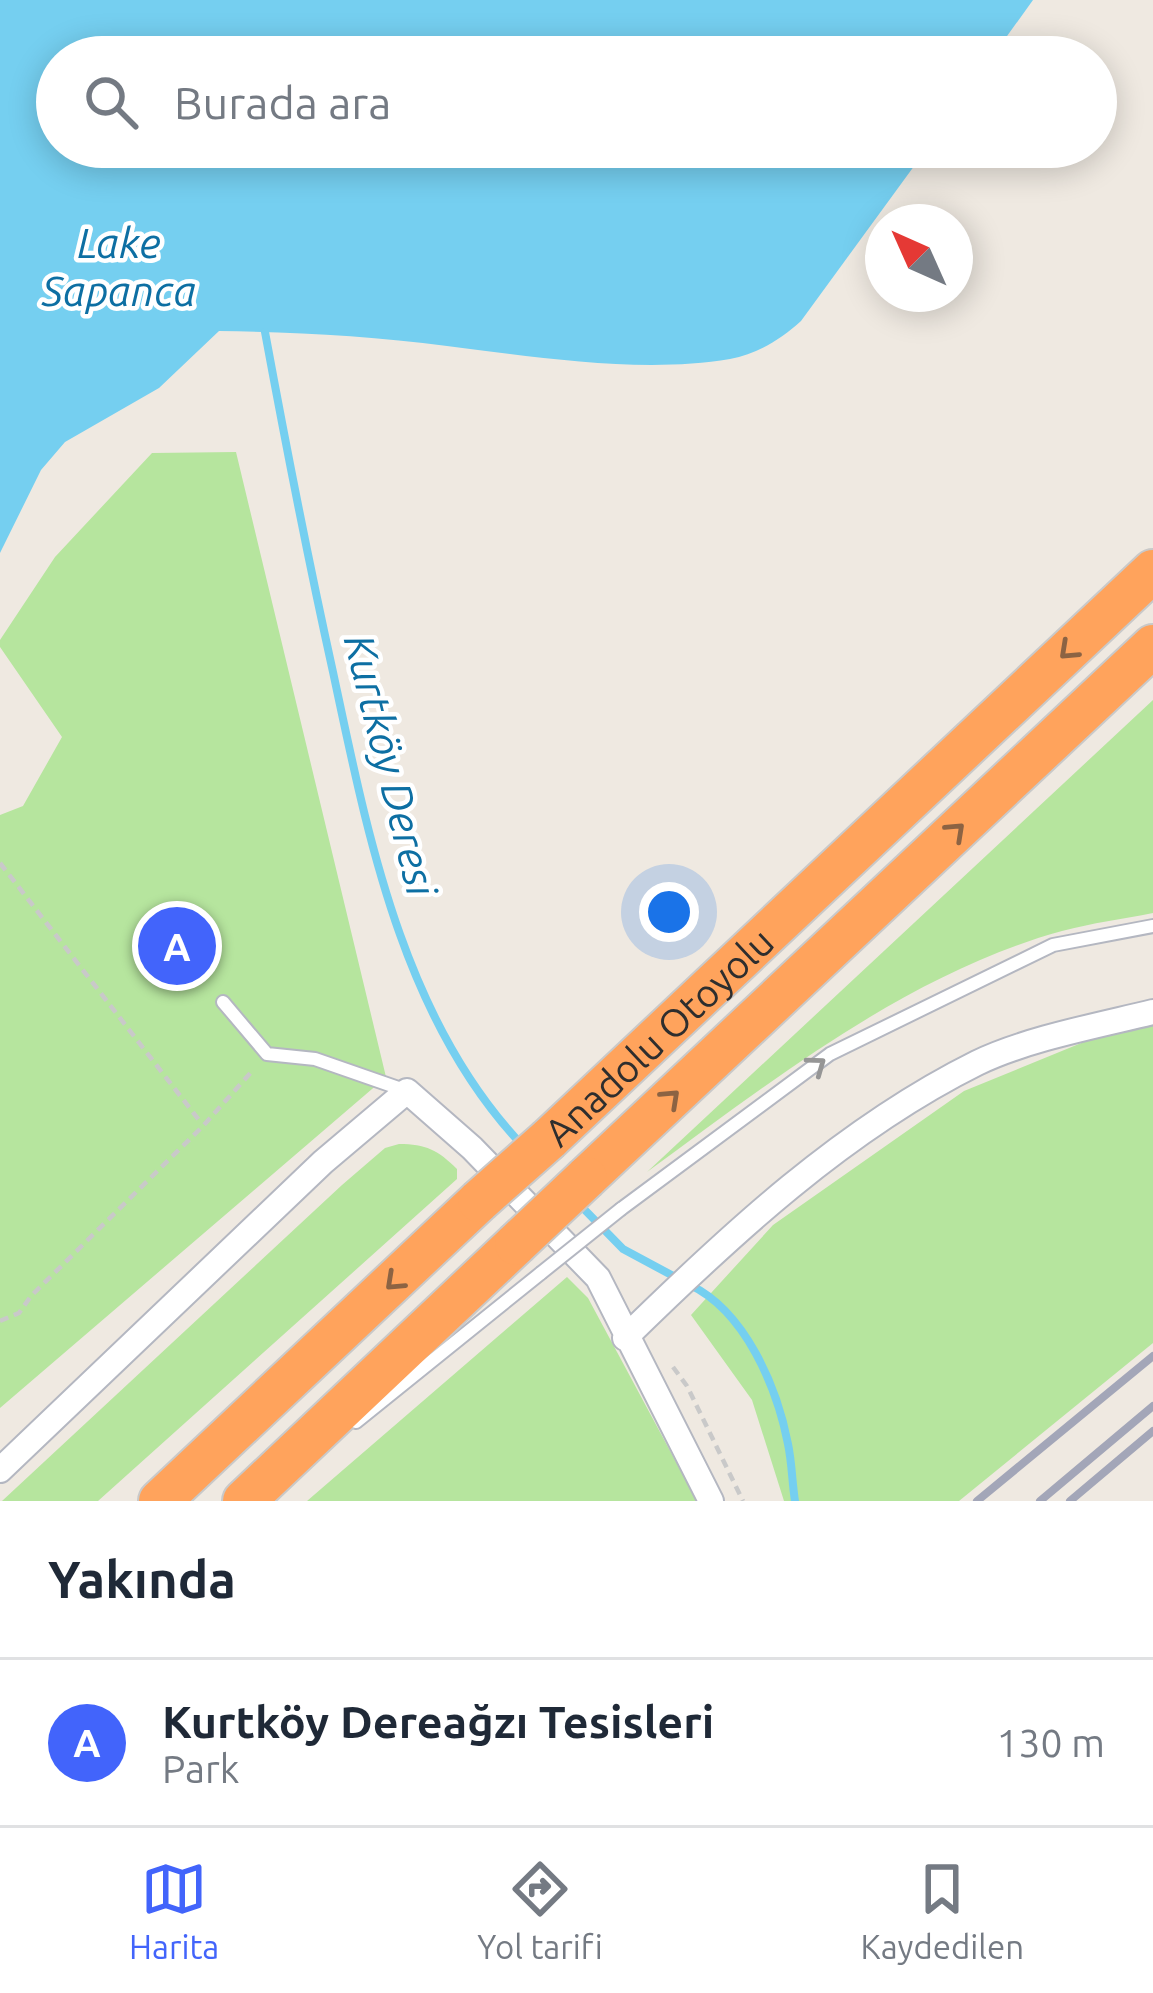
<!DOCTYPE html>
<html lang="tr">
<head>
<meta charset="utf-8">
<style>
  :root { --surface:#fff; --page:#f2f2f3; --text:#1f2937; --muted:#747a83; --line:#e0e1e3; --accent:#4264fb }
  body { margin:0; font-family:Ubuntu,sans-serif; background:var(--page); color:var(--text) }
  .compass { position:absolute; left:865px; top:204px; width:108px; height:108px; border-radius:50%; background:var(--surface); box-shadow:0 6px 30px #0003; rotate:315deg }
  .you { position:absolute; left:669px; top:912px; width:42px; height:42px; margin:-30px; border:9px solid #fff; border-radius:50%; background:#1a73e8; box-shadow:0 0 0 18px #1a73e833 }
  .badge { display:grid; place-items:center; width:78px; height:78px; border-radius:50%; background:var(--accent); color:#fff; font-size:39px; font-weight:700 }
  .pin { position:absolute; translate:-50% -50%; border:6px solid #fff; box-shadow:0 3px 12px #0006 }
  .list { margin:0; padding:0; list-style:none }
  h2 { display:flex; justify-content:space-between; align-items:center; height:156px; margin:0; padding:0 48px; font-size:51px }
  h2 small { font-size:39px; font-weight:400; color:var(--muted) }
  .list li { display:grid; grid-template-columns:78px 1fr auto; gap:36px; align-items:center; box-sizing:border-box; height:168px; padding:0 48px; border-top:3px solid var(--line) }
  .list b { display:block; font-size:45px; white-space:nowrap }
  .list p { margin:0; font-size:39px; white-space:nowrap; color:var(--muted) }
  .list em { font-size:39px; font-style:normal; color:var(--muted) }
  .icon { flex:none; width:66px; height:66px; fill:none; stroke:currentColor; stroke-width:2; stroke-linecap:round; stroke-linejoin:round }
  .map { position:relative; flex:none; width:1153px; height:1501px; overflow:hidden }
  .search { position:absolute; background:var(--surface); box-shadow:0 6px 30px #0003; left:36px; right:36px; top:36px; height:132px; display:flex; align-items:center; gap:30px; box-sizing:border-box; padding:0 42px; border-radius:66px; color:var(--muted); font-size:45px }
  .sheet { height:324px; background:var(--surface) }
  nav { display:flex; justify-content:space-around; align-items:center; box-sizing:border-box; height:168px; border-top:3px solid var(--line); background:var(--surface); font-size:33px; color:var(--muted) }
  nav a { display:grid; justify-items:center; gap:6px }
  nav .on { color:var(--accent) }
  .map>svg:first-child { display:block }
  .green { fill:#b6e59e }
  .water { fill:#75cff0 }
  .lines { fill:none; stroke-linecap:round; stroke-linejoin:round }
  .stream { stroke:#75cff0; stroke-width:8 }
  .lane-casing { stroke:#b4b7c1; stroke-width:16 }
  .street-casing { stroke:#b4b7c1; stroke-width:28 }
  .highway-casing { stroke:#c9c9c9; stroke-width:46 }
  .path { stroke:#c9c9c9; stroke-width:4.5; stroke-dasharray:9 6; stroke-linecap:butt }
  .lane { stroke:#fff; stroke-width:12 }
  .street { stroke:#fff; stroke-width:24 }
  .highway { stroke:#ffa35c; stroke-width:42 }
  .rail { stroke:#a3a6b8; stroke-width:8 }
  .lane-bridge-casing { stroke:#b4b7c1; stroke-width:16; stroke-linecap:butt }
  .highway-bridge-casing { stroke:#c9c9c9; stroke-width:46; stroke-linecap:butt }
  .lane-bridge { stroke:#fff; stroke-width:12 }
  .highway-bridge { stroke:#ffa35c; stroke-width:42 }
  .oneway { stroke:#8c6343 }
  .oneway2 { stroke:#969696 }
  .labels { text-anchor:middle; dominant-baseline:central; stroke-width:9; stroke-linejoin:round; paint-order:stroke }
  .street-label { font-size:39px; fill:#2e2e2e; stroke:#fff }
  .water-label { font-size:42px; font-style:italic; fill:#0d6fa3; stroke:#fff }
</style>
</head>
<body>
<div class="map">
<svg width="1153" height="1501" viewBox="0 0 1153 1501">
  <rect width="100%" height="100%" fill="#efe9e1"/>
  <!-- green -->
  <path class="green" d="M236,452L386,1077L0,1408V815L23,806L62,737L0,647V640L55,557L152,453Z
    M1153,700V913C1123,919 1092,923 1062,931C909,973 773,1080 647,1172Z
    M1153,1023V1343L959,1501H784L752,1400L691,1315L773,1225L964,1091L1118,1028Z
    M399,1144C426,1144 438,1150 457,1169V1179L98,1501H2L342,1185L385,1148Z
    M567,1277L588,1298L697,1501H307Z"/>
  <!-- water -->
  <path class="water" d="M0,0H1033L992,57H57V147H928L801,321C781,339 758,354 730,359C641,374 536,357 447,346C371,336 295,332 219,331L159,388L65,442L41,470L0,553Z"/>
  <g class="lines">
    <!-- stream -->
    <path class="stream" d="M265,332C286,446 308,559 333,672C368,836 403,1021 524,1147
      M580,1205L623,1249L677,1278
      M690,1285C745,1311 777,1387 788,1444C792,1463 792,1482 795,1501"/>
    <!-- lane casing -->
    <g class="lane-casing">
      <path id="lane" d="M223,1002L267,1054L315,1059L407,1091
        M621,1209L830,1054L1053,945L1153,926
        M356,1422L541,1273"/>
    </g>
    <!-- street casing -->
    <g class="street-casing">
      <path id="street" d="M625,1338C730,1235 844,1129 977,1063C1026,1039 1100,1025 1153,1012
        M0,1470L323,1162L407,1091L472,1148L598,1278L711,1501"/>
    </g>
    <!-- highway casing -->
    <g class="highway-casing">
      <g id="highway">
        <path id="s1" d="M549,1139L1153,571"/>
        <path d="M586,1178L1153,646"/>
        <path d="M160,1501L479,1201"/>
        <path d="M244,1501L516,1244"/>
      </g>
    </g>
    <!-- path -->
    <path class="path" d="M0,863L202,1124
      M0,1321L19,1313L31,1296L203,1126L254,1069
      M673,1367L687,1386L743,1501"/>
    <!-- lane -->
    <use href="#lane" class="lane"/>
    <!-- street -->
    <use href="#street" class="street"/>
    <!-- highway -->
    <use href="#highway" class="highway"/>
    <!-- rail -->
    <path class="rail" d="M977,1501L1153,1356
      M1040,1501L1153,1406
      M1070,1501L1153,1431"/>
    <!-- lane-bridge casing -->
    <g class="lane-bridge-casing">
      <path id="lane-bridge" d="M541,1273L621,1209"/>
    </g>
    <!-- highway-bridge casing -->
    <g class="highway-bridge-casing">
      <path id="highway-bridge" d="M479,1201L549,1139
        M516,1244L586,1178"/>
    </g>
    <!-- lane-bridge -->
    <use href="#lane-bridge" class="lane-bridge"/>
    <!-- highway-bridge -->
    <use href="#highway-bridge" class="highway-bridge"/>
  </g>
  <!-- one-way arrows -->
  <defs><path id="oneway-chevron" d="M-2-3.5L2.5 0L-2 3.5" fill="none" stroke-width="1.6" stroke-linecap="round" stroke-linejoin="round" transform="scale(3)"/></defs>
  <g class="oneway">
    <use href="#oneway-chevron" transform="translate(1068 651) rotate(137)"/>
    <use href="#oneway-chevron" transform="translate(956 831) rotate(-43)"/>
    <use href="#oneway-chevron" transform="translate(671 1098) rotate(-43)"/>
    <use href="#oneway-chevron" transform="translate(394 1282) rotate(137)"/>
  </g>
  <use class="oneway2" href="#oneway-chevron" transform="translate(817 1065) rotate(-36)"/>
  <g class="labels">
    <!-- street labels -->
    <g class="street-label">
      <text stroke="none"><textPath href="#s1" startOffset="150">Anadolu Otoyolu</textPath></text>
    </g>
    <!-- water labels -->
    <g class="water-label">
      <text x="119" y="242">Lake<tspan x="119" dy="48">Sapanca</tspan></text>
      <text transform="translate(391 765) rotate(76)">Kurtköy Deresi</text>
    </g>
  </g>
</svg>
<svg class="compass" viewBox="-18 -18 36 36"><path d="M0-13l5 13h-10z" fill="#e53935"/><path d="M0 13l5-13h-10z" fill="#747a83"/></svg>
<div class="you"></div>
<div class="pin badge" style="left:177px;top:946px">A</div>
<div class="search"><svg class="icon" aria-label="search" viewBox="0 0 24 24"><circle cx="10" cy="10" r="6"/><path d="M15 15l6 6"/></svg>Burada ara</div>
</div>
<section class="sheet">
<h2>Yakında<small></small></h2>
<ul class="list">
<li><span class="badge">A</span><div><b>Kurtköy Dereağzı Tesisleri</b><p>Park</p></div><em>130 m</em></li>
</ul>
</section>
<nav>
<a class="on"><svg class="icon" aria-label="map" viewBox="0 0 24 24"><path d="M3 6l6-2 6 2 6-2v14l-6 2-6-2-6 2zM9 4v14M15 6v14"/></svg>Harita</a>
<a><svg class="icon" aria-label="directions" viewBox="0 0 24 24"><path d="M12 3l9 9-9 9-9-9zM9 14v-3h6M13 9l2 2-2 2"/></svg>Yol tarifi</a>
<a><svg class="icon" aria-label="saved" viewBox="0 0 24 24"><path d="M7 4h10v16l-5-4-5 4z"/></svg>Kaydedilen</a>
</nav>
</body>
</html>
